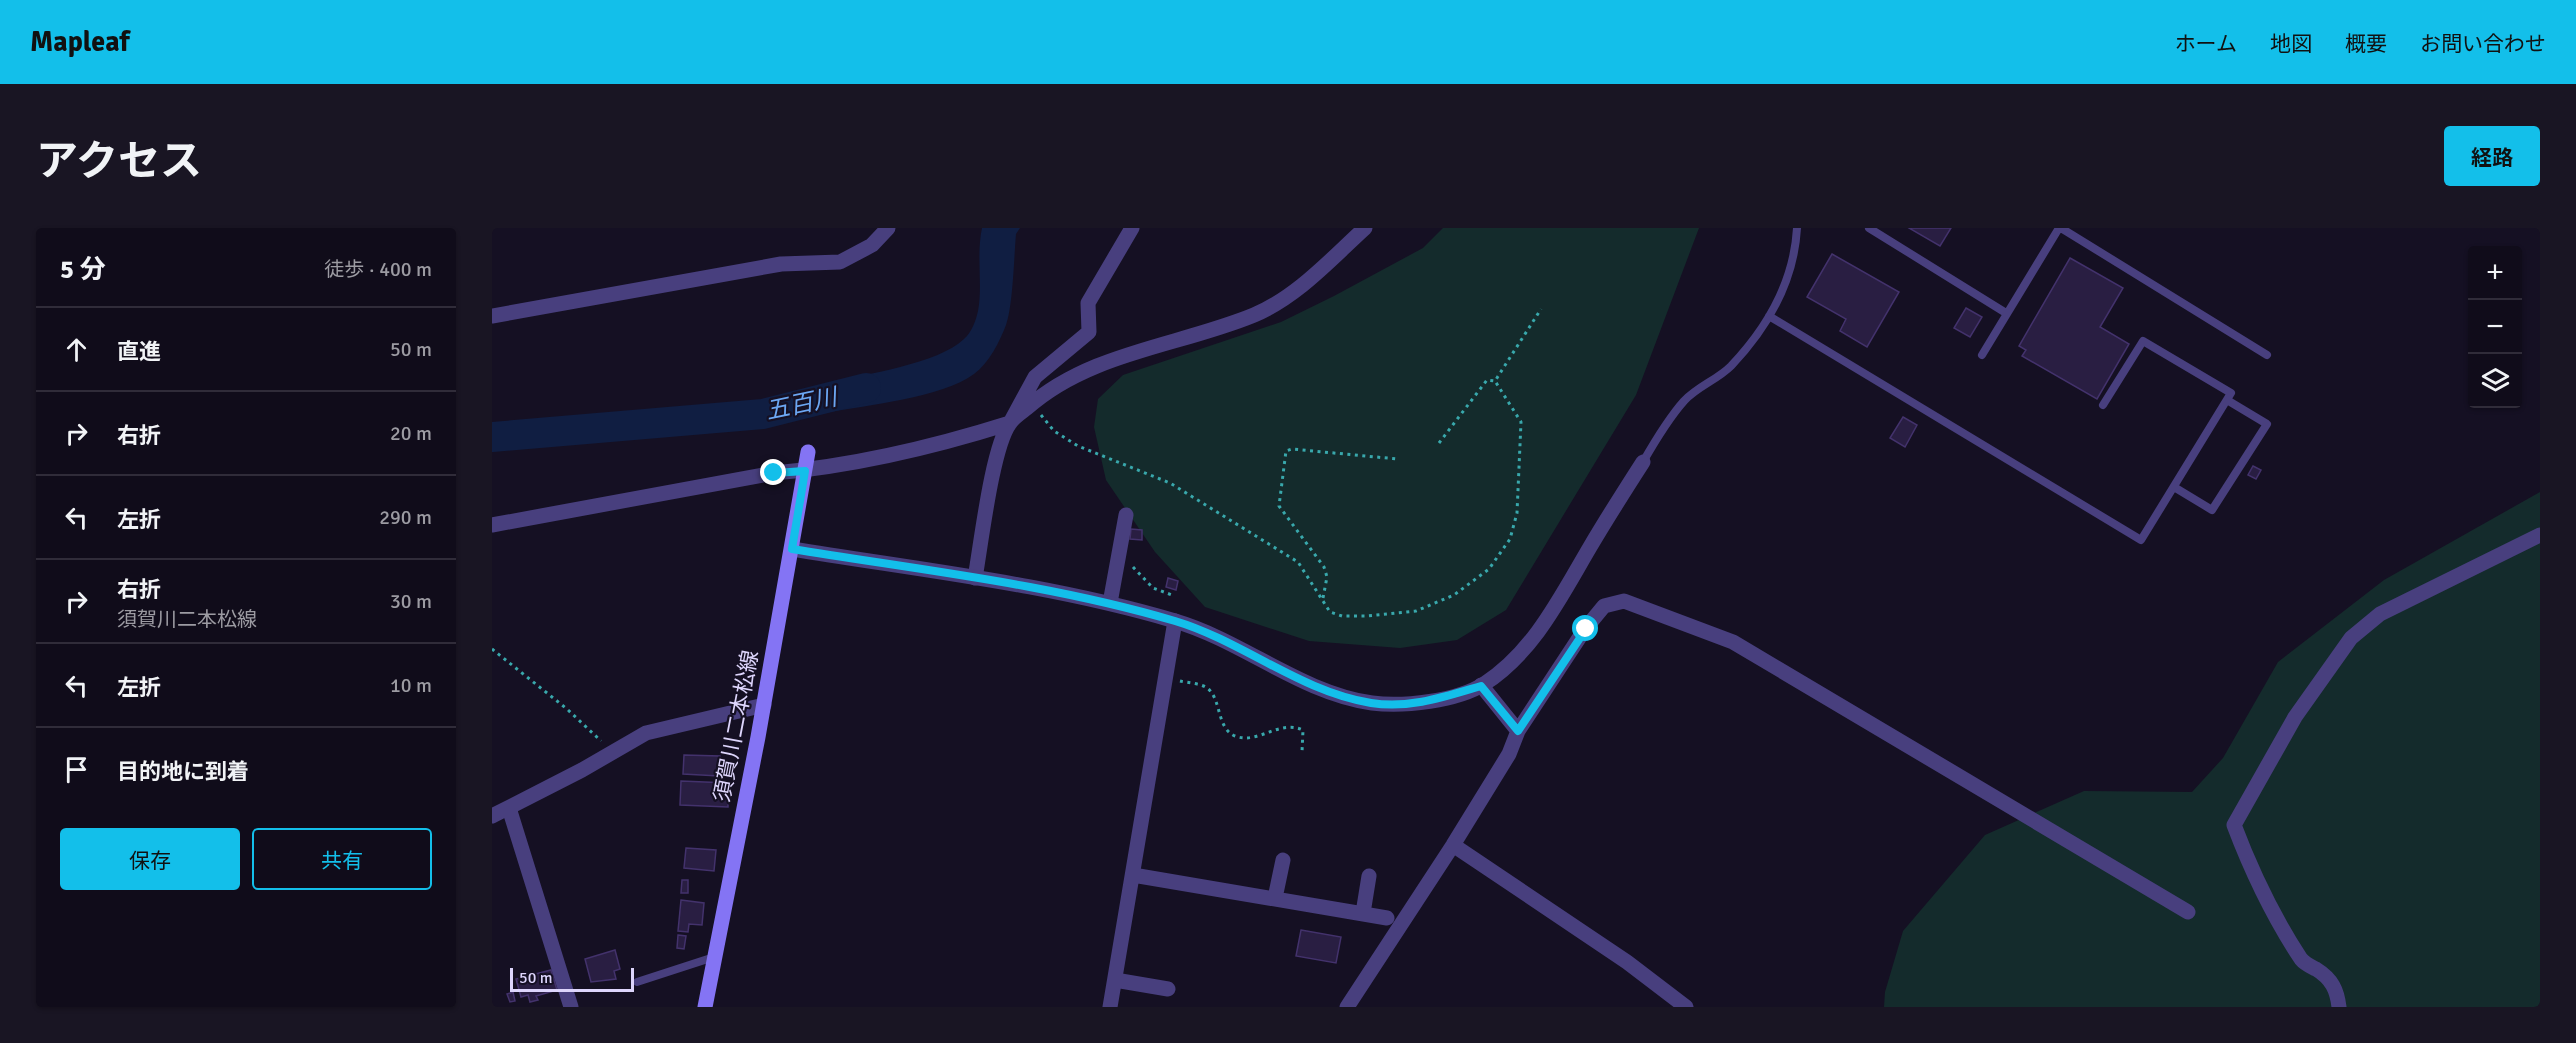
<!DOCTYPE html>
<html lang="ja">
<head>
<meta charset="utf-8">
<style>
  :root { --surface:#100c1a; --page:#191523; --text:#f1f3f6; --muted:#9c9ba2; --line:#302c39; --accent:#13bfea }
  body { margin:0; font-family:Signika,"Noto Sans JP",sans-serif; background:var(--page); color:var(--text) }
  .controls { position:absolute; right:18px; top:18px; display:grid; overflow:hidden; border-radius:6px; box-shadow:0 2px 4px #0004 }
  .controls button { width:54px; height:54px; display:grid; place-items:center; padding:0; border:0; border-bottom:2px solid var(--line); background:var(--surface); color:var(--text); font:30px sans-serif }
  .scale { position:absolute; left:18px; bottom:15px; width:124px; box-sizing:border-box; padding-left:6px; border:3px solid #ddd5fc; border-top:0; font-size:16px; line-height:21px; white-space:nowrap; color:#ddd5fc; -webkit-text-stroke:4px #151023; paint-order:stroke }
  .stop { position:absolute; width:18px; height:18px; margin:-14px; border:4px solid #13bfea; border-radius:50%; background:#fff }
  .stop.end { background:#13bfea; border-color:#fff; box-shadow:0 2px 6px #0008 }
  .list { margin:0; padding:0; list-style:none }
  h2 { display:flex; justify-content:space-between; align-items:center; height:78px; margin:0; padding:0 24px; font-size:26px }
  h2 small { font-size:20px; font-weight:400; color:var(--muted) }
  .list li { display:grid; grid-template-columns:39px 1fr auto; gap:18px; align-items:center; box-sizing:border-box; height:84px; padding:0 24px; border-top:2px solid var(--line) }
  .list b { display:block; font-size:22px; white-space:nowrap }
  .list p { margin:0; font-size:20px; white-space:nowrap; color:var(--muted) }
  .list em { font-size:20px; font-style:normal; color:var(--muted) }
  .actions { display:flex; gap:12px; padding:18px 24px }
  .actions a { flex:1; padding:14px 0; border:2px solid var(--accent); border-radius:6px; text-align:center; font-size:21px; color:var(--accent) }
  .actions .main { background:var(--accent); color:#111 }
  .icon { flex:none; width:33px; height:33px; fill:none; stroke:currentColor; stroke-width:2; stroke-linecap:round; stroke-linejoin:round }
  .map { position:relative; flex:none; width:2048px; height:779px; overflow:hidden; border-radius:6px }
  header { display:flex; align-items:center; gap:36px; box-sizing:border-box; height:84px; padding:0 30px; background:var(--accent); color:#111 }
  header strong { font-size:28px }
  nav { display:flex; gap:33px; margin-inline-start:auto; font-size:21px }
  .intro { display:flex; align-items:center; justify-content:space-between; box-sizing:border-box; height:144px; padding:0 36px }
  h1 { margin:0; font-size:42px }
  .button { padding:15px 27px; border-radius:6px; background:var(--accent); color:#111; font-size:21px; font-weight:700 }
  main { display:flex; gap:36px; padding:0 36px }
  aside { flex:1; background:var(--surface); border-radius:6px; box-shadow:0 2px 4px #0004 }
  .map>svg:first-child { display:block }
  .green { fill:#142b2c }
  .water { fill:#101e42 }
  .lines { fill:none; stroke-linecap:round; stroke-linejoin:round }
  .river { stroke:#101e42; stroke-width:30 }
  .building { fill:#291e42; stroke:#43326c; stroke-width:1.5 }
  .path { stroke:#39a8ac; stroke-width:3; stroke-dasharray:3 4.5; stroke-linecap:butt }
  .service { stroke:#483f7e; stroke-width:8 }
  .minor { stroke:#483f7e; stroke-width:15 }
  .tertiary { stroke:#483f7e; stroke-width:15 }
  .secondary { stroke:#8474f4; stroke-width:15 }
  .route { stroke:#13bfea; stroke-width:8 }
  .labels { text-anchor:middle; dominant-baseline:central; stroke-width:4.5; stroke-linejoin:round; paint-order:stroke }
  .street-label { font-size:22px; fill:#ddd5fc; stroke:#151023 }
  .water-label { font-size:24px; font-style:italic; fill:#6ca7f3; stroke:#151023 }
</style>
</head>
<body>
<header>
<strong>Mapleaf</strong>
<nav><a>ホーム</a><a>地図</a><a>概要</a><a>お問い合わせ</a></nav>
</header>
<div class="intro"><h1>アクセス</h1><a class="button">経路</a></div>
<main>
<aside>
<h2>5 分<small>徒歩 · 400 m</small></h2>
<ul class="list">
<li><svg class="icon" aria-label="ahead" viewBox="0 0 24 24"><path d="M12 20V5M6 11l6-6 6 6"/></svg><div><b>直進</b></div><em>50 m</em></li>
<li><svg class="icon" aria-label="right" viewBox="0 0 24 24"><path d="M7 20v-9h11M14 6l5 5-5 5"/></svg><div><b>右折</b></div><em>20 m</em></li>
<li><svg class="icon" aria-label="left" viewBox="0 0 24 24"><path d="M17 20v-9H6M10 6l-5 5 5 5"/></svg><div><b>左折</b></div><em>290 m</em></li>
<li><svg class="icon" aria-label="right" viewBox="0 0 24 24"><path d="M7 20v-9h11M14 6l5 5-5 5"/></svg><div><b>右折</b><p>須賀川二本松線</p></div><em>30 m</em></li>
<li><svg class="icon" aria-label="left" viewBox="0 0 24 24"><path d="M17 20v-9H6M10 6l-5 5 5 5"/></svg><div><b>左折</b></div><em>10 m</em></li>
<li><svg class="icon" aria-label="arrive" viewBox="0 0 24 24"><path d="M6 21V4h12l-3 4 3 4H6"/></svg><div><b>目的地に到着</b></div></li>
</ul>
<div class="actions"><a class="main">保存</a><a>共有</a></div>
</aside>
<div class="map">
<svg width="2048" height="779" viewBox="0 0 2048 779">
  <rect width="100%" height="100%" fill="#151023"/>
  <!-- green -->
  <path class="green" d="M951,0H1207L1144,167L1014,382L965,412L908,420L817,413L713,379L663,324L614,252L602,199L606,171L631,147L789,94L842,68L931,20Z
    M2048,264V779H1392L1393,764L1411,703L1493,607L1592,563L1700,564L1731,530L1786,434L1892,352Z"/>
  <!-- water -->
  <path class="water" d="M490,0H528L524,6C522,28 521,78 514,97C508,113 497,135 482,146C450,170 374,177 333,185L337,155C373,146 446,136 472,111C480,104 484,92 486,83C491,56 484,29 490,0Z"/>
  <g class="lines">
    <!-- river -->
    <path class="river" d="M0,209L271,186L374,160"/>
  </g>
  <!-- building -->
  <path class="building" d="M1417,0H1459L1448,18Z
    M1340,26L1407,64L1375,119L1348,103L1354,91L1315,69Z
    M1578,30L1631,60L1608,99L1637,116L1605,171L1530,128L1534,122L1527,118Z
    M1474,80L1490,89L1478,109L1462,100Z
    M1411,189L1425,197L1413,219L1398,210Z
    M1761,238L1769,242L1764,251L1756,247Z
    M639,301L650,302V312L638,311Z
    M676,350L686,353L684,362L674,359Z
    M192,527L228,528L227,548L191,546Z
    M189,553L236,555V579L188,577Z
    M194,620L224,622L222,643L192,640Z
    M190,652H196V665H189Z
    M189,672L212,675L210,697L197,696L196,704L186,703Z
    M809,702L849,709L844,735L804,728Z
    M186,707L194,708L192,721L185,720Z
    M123,722L128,741L122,743L124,751L99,754L93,731Z
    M59,742L65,762L44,768L46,772L38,774L36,767L29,769L24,751Z
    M21,764L23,773L18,774L15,766Z"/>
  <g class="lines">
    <!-- path -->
    <path class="path" d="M549,187L562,203L586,218L678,255L806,334L838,384L850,388H874L924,383L962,367L997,341L1018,311L1025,285L1029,194L1003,153
      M947,215L995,152L1003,153L1049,81
      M641,339L661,360L680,367
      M831,370L835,349L832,339L787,278L794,223L800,221L905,231
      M0,421L75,481L109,513
      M688,453C696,455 708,455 715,460C730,471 724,500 743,508C766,517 787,491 811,502L810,524"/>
    <!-- service -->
    <path class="service" d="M1377,0L1514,85
      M1569,0L1775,127
      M1277,88L1649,312L1739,165L1651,113L1611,177
      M1490,127L1567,0
      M1151,234C1163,213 1176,191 1192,173C1206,158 1225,152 1239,138C1276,99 1302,54 1305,0
      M1682,259L1720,282L1775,196L1735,172
      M145,754L222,729"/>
    <!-- minor -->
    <path class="minor" d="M0,88L289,36L348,34L380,17L396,0
      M0,297L282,245C361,238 442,219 518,195L543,149L597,104L596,75L640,0
      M483,350C489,317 500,219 518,195C522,189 530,184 535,180C598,124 687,118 762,87C805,69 839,31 873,0
      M618,375L634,287
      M989,457L1026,503
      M17,580L79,779
      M0,588L90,542L154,505L272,477
      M961,617L1135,734L1194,779
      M641,647L895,690
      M783,670L791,632
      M871,685L877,648
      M623,752L676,761
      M618,779L683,393
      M855,779L961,617L1017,526L1026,503L1093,401L1112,378L1132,373L1241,414L1696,684
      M1847,779C1845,762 1840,751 1824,741C1818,738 1813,736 1809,731C1782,690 1759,642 1742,597L1803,489L1859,410L1888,386L2048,307"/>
    <!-- tertiary -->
    <path class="tertiary" d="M300,321C428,342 558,356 683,393C751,413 809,465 880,475C912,479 965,473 992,456C1042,424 1069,368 1098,319C1115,290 1133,262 1151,234"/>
    <!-- secondary -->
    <path class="secondary" d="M213,779L266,509L316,224"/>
  </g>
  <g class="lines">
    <!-- route -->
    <path class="route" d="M282,245L313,243L300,321C428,342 558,356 683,393C750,413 809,464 879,475C918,481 952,469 989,458L1026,503L1094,401"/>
  </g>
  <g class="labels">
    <!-- street labels -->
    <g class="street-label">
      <text transform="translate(244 498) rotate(-79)">須賀川二本松線</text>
    </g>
    <!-- water labels -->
    <g class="water-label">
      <text transform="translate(309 176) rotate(-12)">五百川</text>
    </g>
  </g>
</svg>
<div class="controls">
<button>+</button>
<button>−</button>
<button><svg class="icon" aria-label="layers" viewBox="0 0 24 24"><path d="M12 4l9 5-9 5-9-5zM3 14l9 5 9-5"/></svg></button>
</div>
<div class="scale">50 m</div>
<div class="stop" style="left:1094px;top:401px"></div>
<div class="stop end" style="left:282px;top:245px"></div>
</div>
</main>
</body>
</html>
